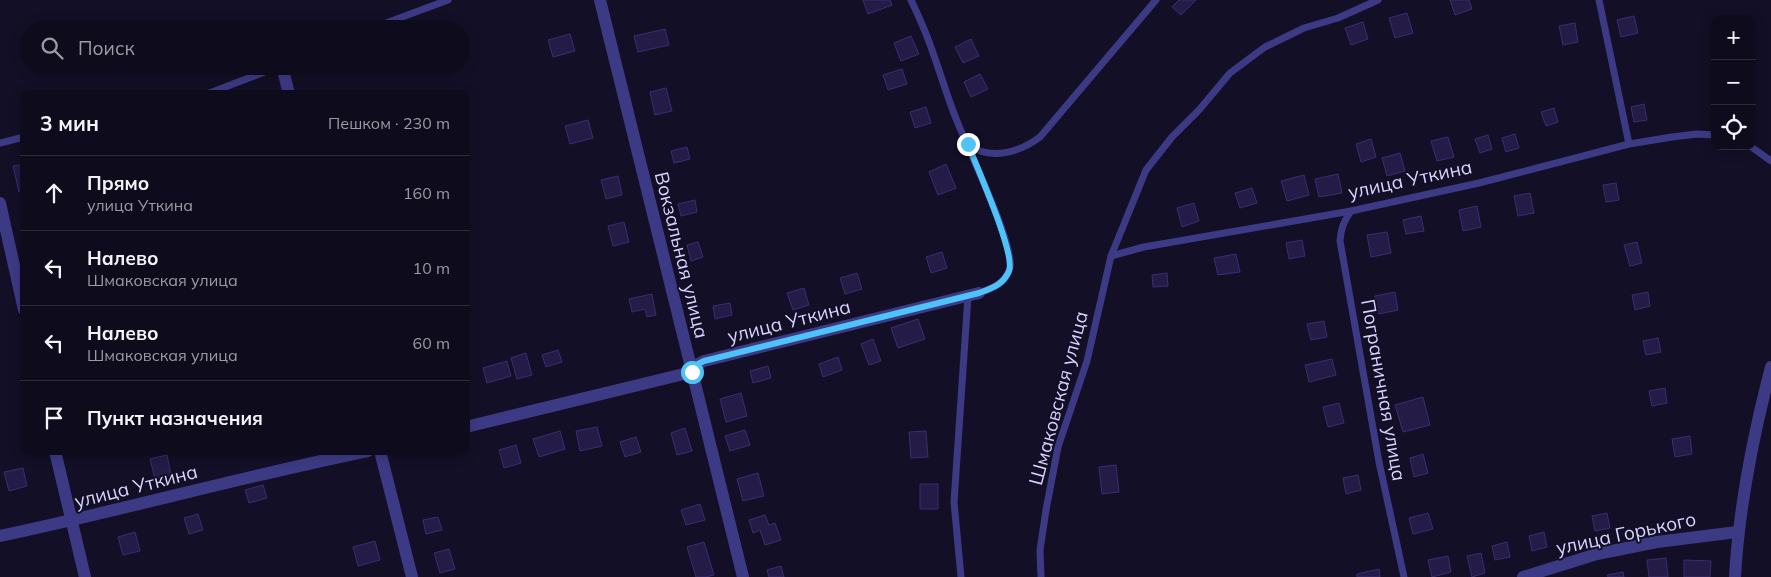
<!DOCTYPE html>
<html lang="ru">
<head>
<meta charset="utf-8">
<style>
  :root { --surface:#0e0b1c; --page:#1c1929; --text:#f1f3f6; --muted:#9b9ba3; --line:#2e2b3b }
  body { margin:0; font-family:Mulish,sans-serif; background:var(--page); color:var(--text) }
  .controls { position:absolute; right:15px; top:15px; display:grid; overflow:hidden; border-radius:10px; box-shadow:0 2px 12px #0003 }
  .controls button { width:45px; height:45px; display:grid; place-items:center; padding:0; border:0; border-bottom:1px solid var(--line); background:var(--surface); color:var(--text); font:25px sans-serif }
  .stop { position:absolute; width:15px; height:15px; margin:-11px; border:4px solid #4fc3f7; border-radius:50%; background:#fff }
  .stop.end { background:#4fc3f7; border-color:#fff; box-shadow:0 1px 5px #0008 }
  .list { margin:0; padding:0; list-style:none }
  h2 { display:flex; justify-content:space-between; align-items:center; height:65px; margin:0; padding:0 20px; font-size:21px }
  h2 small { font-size:16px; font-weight:400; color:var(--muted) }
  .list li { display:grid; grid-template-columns:32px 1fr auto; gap:15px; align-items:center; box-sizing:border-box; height:75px; padding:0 20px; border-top:1px solid var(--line) }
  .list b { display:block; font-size:19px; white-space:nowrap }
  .list p { margin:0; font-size:16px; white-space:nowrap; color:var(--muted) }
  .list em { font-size:16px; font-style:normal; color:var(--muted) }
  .icon { flex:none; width:28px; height:28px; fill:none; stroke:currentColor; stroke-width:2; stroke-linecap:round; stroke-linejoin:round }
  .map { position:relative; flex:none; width:1771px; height:577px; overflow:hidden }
  .search { position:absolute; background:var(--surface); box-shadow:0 2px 12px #0003; left:20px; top:20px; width:450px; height:55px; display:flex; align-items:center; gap:12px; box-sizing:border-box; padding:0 18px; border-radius:28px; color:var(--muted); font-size:19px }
  .panel { position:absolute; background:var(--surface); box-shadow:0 2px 12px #0003; left:20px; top:90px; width:450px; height:365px; border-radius:10px }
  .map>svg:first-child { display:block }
  .building { fill:#241b47; stroke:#3b2d73 }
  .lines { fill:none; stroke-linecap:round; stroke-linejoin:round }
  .service { stroke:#3d3a85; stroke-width:7 }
  .minor { stroke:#3d3a85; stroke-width:12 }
  .tertiary { stroke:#3d3a85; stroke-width:12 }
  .route { stroke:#4fc3f7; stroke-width:6 }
  .labels { text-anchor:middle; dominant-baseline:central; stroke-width:4; stroke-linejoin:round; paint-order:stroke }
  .street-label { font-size:19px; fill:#d9d4ff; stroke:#130f26 }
</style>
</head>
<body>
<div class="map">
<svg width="1771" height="577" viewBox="0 0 1771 577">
  <rect width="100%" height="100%" fill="#130f26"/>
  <!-- building -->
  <path class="building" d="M863,0H890L892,5L868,14Z
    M1179,0H1196L1181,15L1172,7Z
    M1450,0H1469L1472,9L1455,15Z
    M1407,13L1413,33L1395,38L1389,18Z
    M1634,16L1638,33L1621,37L1617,20Z
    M1363,22L1368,39L1351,45L1345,28Z
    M1575,23L1578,42L1563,45L1559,26Z
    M665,29L669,45L638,52L634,36Z
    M463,31L470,47L461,51V32Z
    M570,34L575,51L553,57L548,40Z
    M911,36L919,54L901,61L894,43Z
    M971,39L979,56L963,63L955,47Z
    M902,69L907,84L888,90L883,75Z
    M980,74L988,89L971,97L964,82Z
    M666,88L672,111L655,115L650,92Z
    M1644,104L1647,120L1634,122L1631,107Z
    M926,107L931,123L915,128L910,112Z
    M1554,108L1558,122L1546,126L1541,112Z
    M588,120L593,138L570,144L565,126Z
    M1515,134L1519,148L1506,152L1502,138Z
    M1488,135L1492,149L1480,153L1475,139Z
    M1448,137L1454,157L1437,161L1431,141Z
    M1371,139L1376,157L1361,162L1356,144Z
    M687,147L690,159L674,163L671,151Z
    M1400,153L1405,171L1387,176L1382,158Z
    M24,164V191L19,192L13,166Z
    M946,164L956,188L938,195L929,172Z
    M1338,174L1342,193L1319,197L1315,179Z
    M1304,175L1309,195L1287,201L1281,181Z
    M618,176L622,195L606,199L601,180Z
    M1616,183L1619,200L1606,202L1603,185Z
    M1252,188L1257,203L1240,208L1235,193Z
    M1530,193L1534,213L1518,216L1514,196Z
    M695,200L697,212L681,216L678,204Z
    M1194,203L1199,221L1182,227L1177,208Z
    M1477,206L1481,227L1463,231L1459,210Z
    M1421,216L1424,231L1406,234L1403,220Z
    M624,222L629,242L613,246L608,226Z
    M1387,232L1391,253L1371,257L1367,235Z
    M1302,240L1305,256L1289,259L1286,243Z
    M698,242L703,257L691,261L687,245Z
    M1637,242L1642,263L1630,266L1624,245Z
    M942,252L947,268L931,273L926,257Z
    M1236,254L1240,272L1218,275L1214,258Z
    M857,273L862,289L845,294L840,278Z
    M1167,273L1168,286L1153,287L1152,275Z
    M804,288L809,305L793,310L787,293Z
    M1395,292L1398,310L1379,314L1375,296Z
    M1648,292L1650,306L1635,310L1632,295Z
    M652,294L656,315L647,317L645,309L632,312L629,299Z
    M730,303L732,315L715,319L713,306Z
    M918,319L925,339L898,348L891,328Z
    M1324,321L1327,337L1311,340L1307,324Z
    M1658,338L1661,352L1646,355L1643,341Z
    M873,339L881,361L869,365L861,344Z
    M558,350L562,362L546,367L542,355Z
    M526,353L532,375L517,379L511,358Z
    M838,357L842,370L823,377L819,364Z
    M1332,359L1336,375L1309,382L1305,365Z
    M507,361L511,376L487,383L483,368Z
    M768,366L771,378L753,383L750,371Z
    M1665,388L1667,403L1652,406L1649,391Z
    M741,393L747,416L726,422L720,399Z
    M1423,397L1430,425L1403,432L1395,405Z
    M1339,403L1344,423L1328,427L1323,407Z
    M597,427L602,446L580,451L576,431Z
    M685,428L692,451L677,455L671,433Z
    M745,430L750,445L730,451L725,436Z
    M560,431L565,449L539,457L533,439Z
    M926,431L928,457L911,458L909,432Z
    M1690,436L1692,454L1675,457L1672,439Z
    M636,437L641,452L625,457L620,442Z
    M516,445L521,463L504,468L499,450Z
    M1423,454L1428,473L1414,477L1410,458Z
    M167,455L171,475L155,479L150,459Z
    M1116,465L1119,492L1102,494L1099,467Z
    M23,468L27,486L9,491L4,472Z
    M758,473L764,496L743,501L737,479Z
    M1358,475L1361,490L1346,494L1343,478Z
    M920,484H938V509H920Z
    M263,485L267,498L249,503L245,490Z
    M700,504L705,520L686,525L681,510Z
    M1428,513L1433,529L1413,534L1409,518Z
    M1607,513L1610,528L1595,531L1592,516Z
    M198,514L203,530L189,534L184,518Z
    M765,515L769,525L775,523L781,540L765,545L760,530L753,533L749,520Z
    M438,517L442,530L426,534L423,520Z
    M135,532L140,551L123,555L118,537Z
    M1544,532L1547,547L1532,551L1529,536Z
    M375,541L380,560L358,566L353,547Z
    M704,542L714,575L706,577H696L687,547Z
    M1507,542L1510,557L1495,560L1492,546Z
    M449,549L455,569L440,573L434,553Z
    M1481,553L1485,573L1472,577L1467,556Z
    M1448,556L1451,572L1432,577L1428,560Z
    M1666,558L1668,577H1649L1647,560Z
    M1684,560L1711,561L1710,577H1684Z
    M781,566L784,577H769L767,570Z
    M1379,569L1380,577H1357V574Z
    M1623,572L1624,577H1608L1607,575Z"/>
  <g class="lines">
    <!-- service -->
    <path class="service" d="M911,0C919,17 927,34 933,53C941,75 948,99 957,121C967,147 1015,245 1010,268C1006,283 993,288 979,293
      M1599,0L1629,144
      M370,29L448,0
      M207,94L280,66
      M0,143L24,137
      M968,145C991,161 1020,152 1040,137L1156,0
      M1750,146L1771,161
      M1351,211C1344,221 1341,228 1340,241L1379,462L1404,577
      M1111,256L1144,247L1351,211L1479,183L1629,144L1672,137L1697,134L1715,135
      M961,577L954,502L968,296
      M1041,577L1040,550L1046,510L1058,447L1087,361L1111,256L1146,170L1172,137L1199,110L1230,73L1265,47L1304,28L1338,18L1378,0"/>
    <!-- minor -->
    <path class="minor" d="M600,0L743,577
      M282,66L289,94
      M0,203L24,310
      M466,427L692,372L698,364L704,361L979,293
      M55,451L85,577
      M380,451L412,577
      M0,536C123,510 245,476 368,451
      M1523,577L1597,554L1657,542L1737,532"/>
    <!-- tertiary -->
    <path class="tertiary" d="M1735,577C1739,505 1753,436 1771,367"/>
  </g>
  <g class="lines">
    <!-- route -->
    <path class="route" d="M692,372L698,364L704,361L979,293C992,288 1003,285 1009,271C1016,254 976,166 968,144"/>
  </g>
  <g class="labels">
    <!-- street labels -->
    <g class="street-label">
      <text transform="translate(1410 179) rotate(-12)">улица Уткина</text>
      <text transform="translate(682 255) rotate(76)">Вокзальная улица</text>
      <text transform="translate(789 321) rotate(-14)">улица Уткина</text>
      <text transform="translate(1384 390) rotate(80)">Пограничная улица</text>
      <text transform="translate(1058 398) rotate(-75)">Шмаковская улица</text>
      <text transform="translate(136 486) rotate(-14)">улица Уткина</text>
      <text transform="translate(1626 533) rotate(-12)">улица Горького</text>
    </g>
  </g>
</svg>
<div class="controls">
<button>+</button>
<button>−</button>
<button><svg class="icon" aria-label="locate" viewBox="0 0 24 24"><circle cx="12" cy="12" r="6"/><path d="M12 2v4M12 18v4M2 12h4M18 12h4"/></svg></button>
</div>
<div class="stop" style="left:692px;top:372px"></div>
<div class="stop end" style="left:968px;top:144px"></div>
<div class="search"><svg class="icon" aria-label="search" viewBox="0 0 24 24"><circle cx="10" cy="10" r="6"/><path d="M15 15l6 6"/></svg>Поиск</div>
<section class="panel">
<h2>3 мин<small>Пешком · 230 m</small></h2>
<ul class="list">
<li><svg class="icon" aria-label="ahead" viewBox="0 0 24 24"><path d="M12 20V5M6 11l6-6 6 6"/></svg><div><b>Прямо</b><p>улица Уткина</p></div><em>160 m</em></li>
<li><svg class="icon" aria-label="left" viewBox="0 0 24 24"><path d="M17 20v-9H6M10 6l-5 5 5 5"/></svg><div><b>Налево</b><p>Шмаковская улица</p></div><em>10 m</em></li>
<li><svg class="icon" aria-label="left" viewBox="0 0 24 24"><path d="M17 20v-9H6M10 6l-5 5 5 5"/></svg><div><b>Налево</b><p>Шмаковская улица</p></div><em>60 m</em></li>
<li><svg class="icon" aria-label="arrive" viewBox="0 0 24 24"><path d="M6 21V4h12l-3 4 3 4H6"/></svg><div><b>Пункт назначения</b></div></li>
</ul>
</section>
</div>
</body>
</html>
